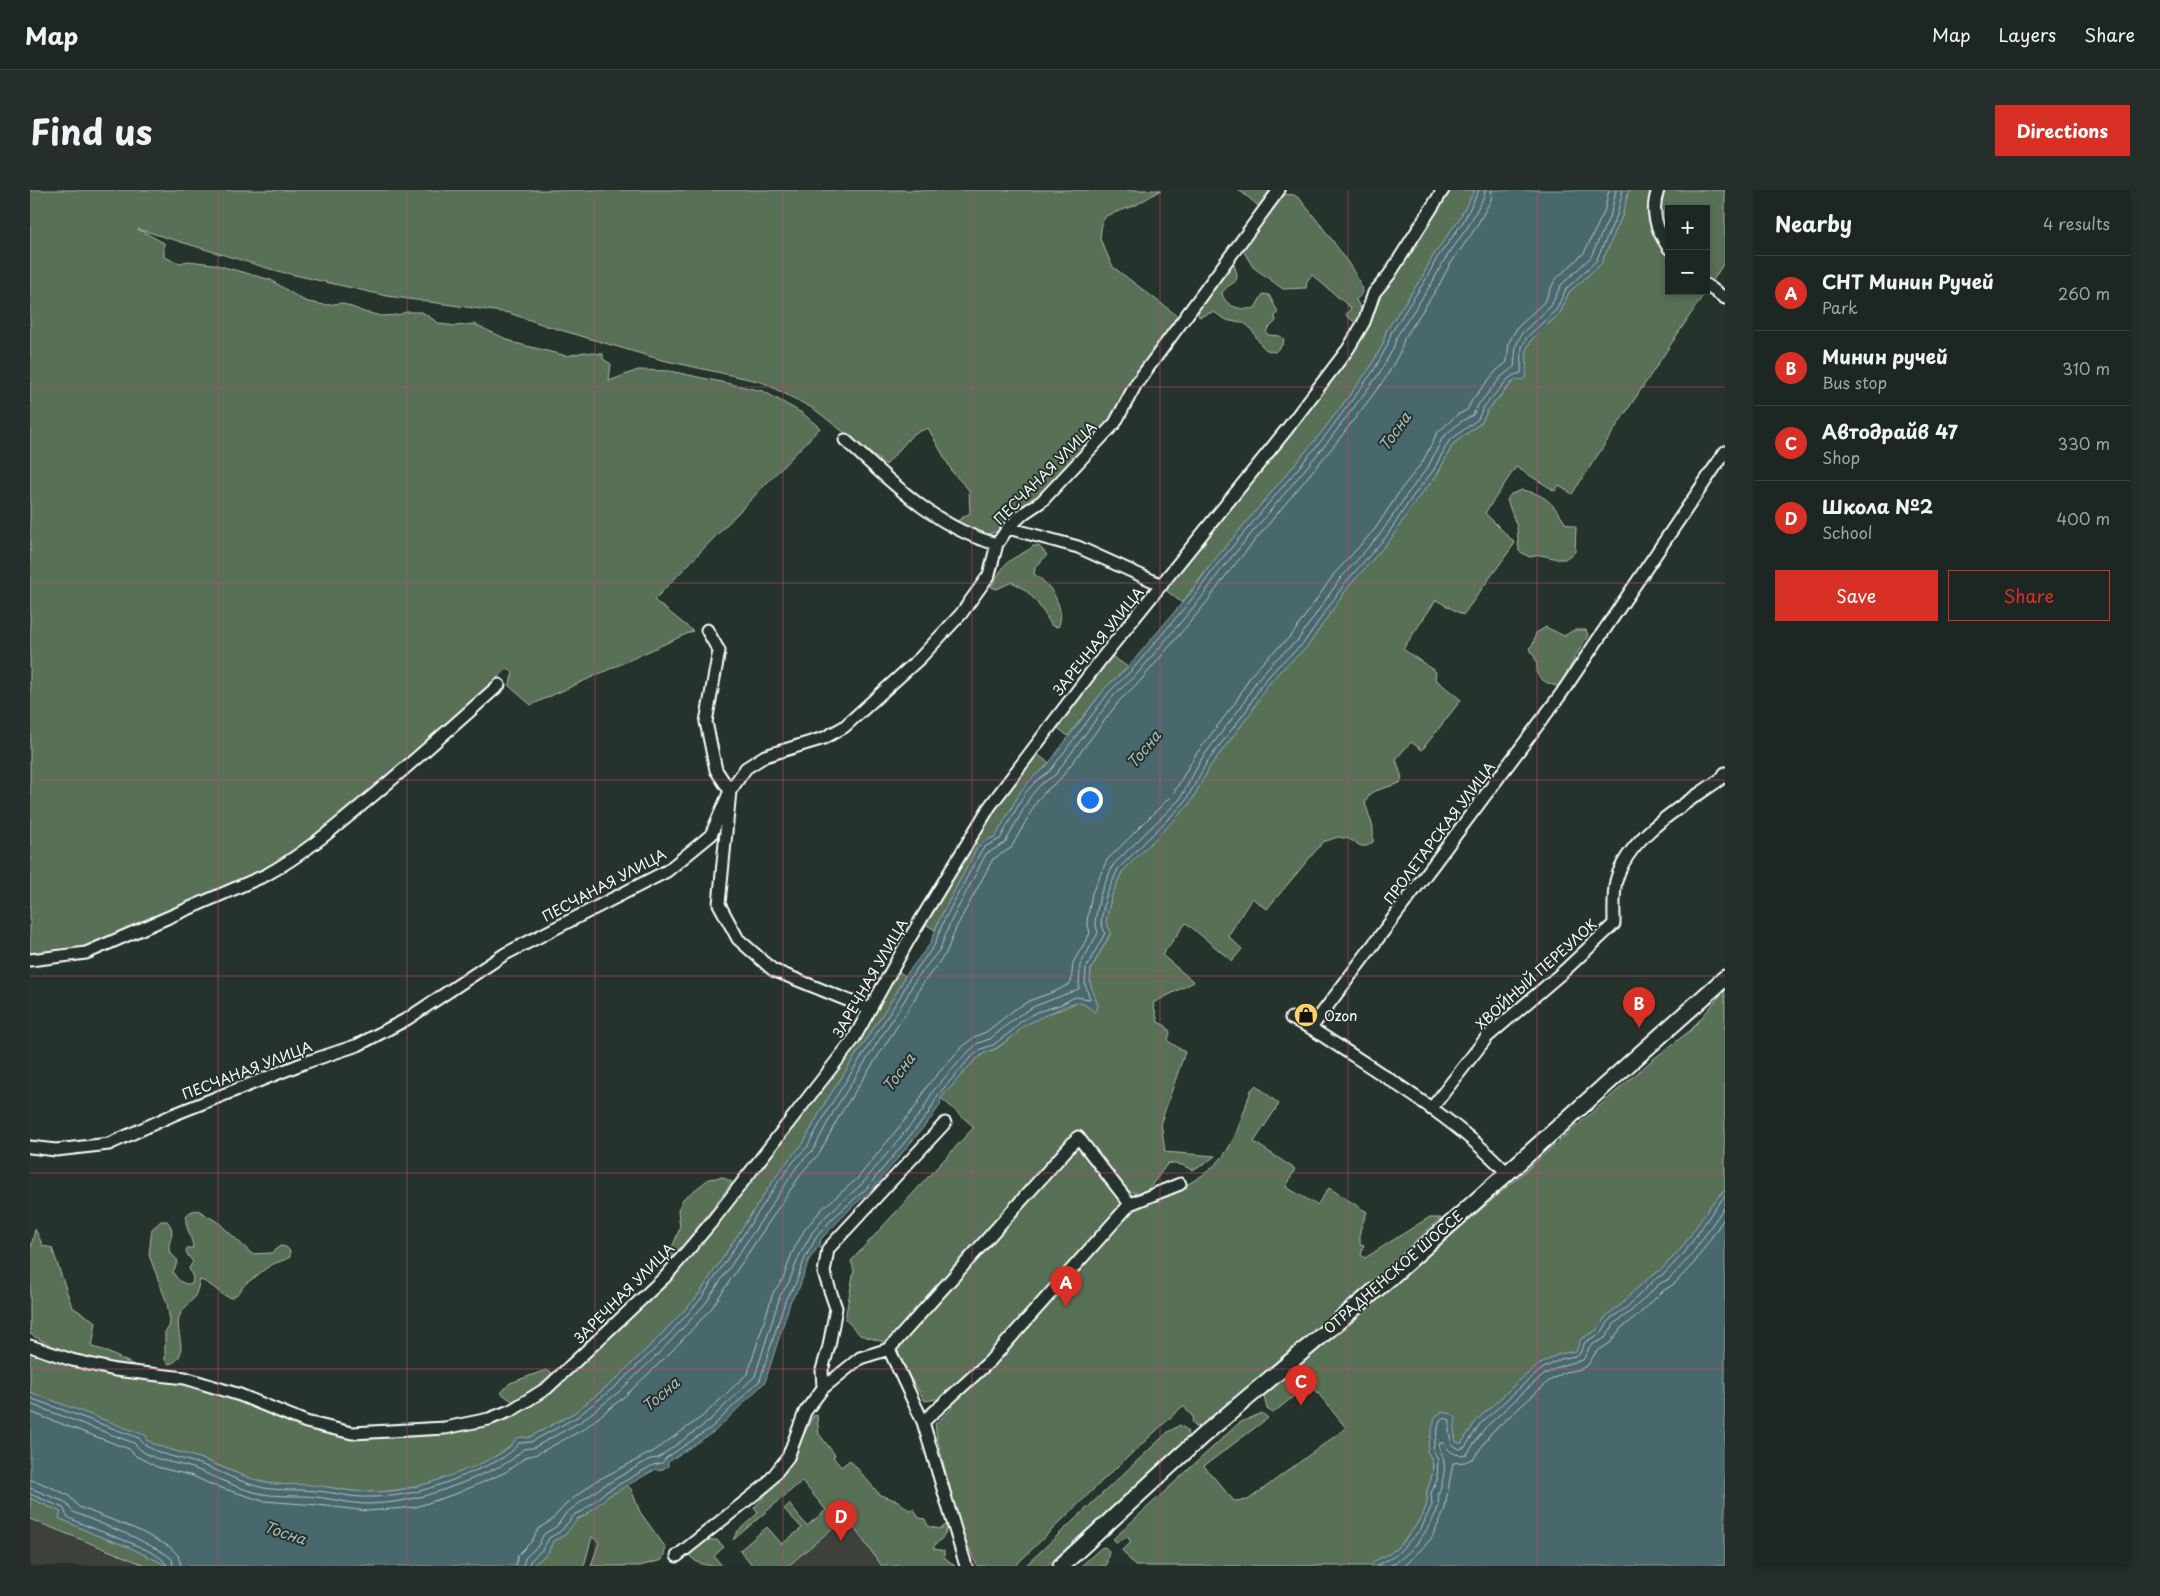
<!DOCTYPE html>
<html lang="en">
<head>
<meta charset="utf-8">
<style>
  :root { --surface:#1c2622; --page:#252e2a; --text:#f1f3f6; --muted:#a0a5a5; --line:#3a4340; --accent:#d93025 }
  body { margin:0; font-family:"Playpen Sans",sans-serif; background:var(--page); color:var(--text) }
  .controls { position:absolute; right:15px; top:15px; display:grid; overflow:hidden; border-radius:0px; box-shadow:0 2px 8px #0003 }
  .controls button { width:45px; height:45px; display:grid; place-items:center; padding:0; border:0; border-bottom:1px solid var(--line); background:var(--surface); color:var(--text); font:25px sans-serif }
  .you { position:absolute; left:1059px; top:609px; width:18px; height:18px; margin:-12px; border:4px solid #fff; border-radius:50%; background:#1a73e8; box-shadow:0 0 0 8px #1a73e833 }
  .badge { display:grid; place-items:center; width:32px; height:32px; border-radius:50%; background:var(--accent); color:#fff; font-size:16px; font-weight:700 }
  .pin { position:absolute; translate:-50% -41px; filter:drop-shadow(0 1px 2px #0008) }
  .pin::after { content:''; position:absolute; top:26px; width:18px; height:15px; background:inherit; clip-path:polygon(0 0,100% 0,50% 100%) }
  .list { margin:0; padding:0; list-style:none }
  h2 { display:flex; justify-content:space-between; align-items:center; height:65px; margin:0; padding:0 20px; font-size:21px }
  h2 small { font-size:16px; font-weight:400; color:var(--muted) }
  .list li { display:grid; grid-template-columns:32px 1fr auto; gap:15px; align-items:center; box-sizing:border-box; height:75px; padding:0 20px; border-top:1px solid var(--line) }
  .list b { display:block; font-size:19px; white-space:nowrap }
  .list p { margin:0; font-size:16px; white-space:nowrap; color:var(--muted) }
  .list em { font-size:16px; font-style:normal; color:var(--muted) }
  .actions { display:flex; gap:10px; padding:15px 20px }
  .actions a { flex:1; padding:11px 0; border:1px solid var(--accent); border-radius:0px; text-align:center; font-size:18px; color:var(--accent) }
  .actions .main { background:var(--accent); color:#fff }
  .map { position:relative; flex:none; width:1695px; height:1376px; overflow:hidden; border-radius:0px }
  header { display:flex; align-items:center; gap:30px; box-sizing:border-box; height:70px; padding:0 25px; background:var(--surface); border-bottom:1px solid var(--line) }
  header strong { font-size:24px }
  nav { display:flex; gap:28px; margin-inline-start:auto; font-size:18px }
  .intro { display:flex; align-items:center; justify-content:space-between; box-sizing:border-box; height:120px; padding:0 30px }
  h1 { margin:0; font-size:35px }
  .button { padding:12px 22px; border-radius:0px; background:var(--accent); color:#fff; font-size:18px; font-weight:700 }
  main { display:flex; gap:30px; padding:0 30px }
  aside { flex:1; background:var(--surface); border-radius:0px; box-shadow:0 2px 8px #0003 }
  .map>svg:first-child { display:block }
  .built { fill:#3c413b }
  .green { fill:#597055; stroke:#acb8aa }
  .water { fill:#48686e; stroke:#91a4a8 }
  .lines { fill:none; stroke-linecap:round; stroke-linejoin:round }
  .shore { stroke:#b6c3c5; stroke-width:1 }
  .street-casing { stroke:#fff; stroke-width:15 }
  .secondary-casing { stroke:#fff; stroke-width:19 }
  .street { stroke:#26332d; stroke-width:11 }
  .secondary { stroke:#26332d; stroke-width:15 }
  .grid { fill:none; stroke:#ce467c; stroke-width:1; stroke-opacity:0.55 }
  .labels { text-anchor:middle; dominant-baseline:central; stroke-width:4; stroke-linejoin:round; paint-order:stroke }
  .street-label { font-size:14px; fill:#fff; stroke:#26332d }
  .poi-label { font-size:14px; fill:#fff; stroke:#26332d; text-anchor:start }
  .water-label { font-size:15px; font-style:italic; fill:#adbbbe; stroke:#26332d }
</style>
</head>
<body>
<header>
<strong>Map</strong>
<nav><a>Map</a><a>Layers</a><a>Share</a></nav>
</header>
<div class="intro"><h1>Find us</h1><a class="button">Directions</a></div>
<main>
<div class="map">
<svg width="1695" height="1376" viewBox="0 0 1695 1376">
  <rect width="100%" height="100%" fill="#26332d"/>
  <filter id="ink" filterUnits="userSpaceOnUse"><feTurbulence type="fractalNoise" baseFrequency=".02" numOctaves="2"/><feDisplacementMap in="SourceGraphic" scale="10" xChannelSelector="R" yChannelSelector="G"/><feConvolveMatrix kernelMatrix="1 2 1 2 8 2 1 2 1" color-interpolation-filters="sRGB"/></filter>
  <g filter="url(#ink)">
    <!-- built -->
    <path class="built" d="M816,1327L852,1376H758Z
      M0,1329L69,1357L117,1376H0Z"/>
    <!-- green -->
    <path class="green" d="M0,0H1131L1106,15L1076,26L1072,32L1070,49L1083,77L1149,127L1067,248L1009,308L985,323L975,335L966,342L958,344L940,342L924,333L940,323L939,300L923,283L898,238L883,244L856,275L784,219L732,192L632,170L517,136L479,123L357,106L247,81L108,39L134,53V67L150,73L158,71L183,74L241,90L271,109L278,112L295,115L312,113L334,122L352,126L368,125L376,122H392L410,134L426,136L444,134L485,153L537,166L554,162L573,164V169L581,174L579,191L608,180L640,181L733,201L772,223L790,238L624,410L663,441L501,515L479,496L483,483L478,478L277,656L235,682L144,719L58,757L0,767Z
      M1209,0H1244L1231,18Z
      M1418,0H1445L1429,29L1403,66L1392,87L1356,141L1353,154L1340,178L1292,242L1182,373L1152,413L1133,398L1239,268L1370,76Z
      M1599,0H1623L1620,11L1619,28L1625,46L1639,65V101H1676L1542,304L1529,295L1525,301L1486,277L1455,323L1485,353L1433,425L1406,410L1373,459L1406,482L1405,489L1431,510L1392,560L1381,552L1366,569L1372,588L1370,593L1342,602L1338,607L1335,613L1343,637V652L1337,656H1331L1319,649L1308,647L1293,652L1237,719L1222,708L1198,746L1212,759L1202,771L1156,733L1132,765L1164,792L1123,813L1128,832L1136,836L1140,842L1138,851L1155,862L1131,932L1135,962L1185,966L1173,975L1162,980L1152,975L1138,973L1118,1000L1105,1003L1097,1000L1108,1017C1138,1004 1177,990 1196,962C1208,944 1214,921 1221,900L1226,895L1249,914L1224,952L1265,979L1256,997L1287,1015L1299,998L1337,1022L1330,1040V1054L1334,1055L1331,1065L1335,1068L1398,1028H1411L1263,1163L1248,1172L1179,1234L1166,1237L1162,1231L1163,1227L1153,1216L1074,1289L985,1376H947L930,1338L907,1248L905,1234L921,1219L922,1212L917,1207L895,1211L861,1157L854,1152L830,1145L815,1129L824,1080L821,1071L944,937L911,908L943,872L954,863L966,859L986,844L993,836L1009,827L1032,819L1047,812L1057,815L1064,822L1068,816L1060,793L1061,779L1081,743L1076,732L1081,707L1092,682L1159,615L1181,575L1220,524L1236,497L1251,480L1277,457L1319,396L1360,350L1387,309L1407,285L1423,254L1452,232L1457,221L1486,189L1496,170L1497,158L1502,149L1530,123L1539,102L1571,74L1592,26Z
      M1636,0H1695V71L1682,92L1676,87V19H1639V48C1631,35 1624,13 1636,0Z
      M1253,4L1264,5L1270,9C1282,24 1331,84 1332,101C1332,105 1328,107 1326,110L1331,119L1330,130L1323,131L1316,125L1321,118L1282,85L1277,91L1276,98L1253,99L1223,77L1212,59Z
      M1203,72C1213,98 1202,88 1192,103C1195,117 1212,121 1225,118L1233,104L1239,105L1248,122L1245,126L1246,131L1236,141L1238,145L1250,146L1254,149L1253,154L1245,162C1229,162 1227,143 1217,135C1210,130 1204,133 1197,130C1192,128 1188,124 1183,122L1169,127L1167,117Z
      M1492,300C1515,304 1523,313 1535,333L1546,337L1545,362L1535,369H1528L1511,365L1499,367L1489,361L1487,337L1477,310L1481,304Z
      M1003,356H1009L1017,365L1005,378L1004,384C1008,387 1013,390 1016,394C1026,403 1035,425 1028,437L1022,436C1011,418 1002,401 982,392L967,399L961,397C966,390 970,381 975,375C983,366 995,364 1003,356Z
      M1516,437L1534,446L1544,440H1556L1558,445C1550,462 1540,470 1536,491L1526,496C1517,493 1511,491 1506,482C1509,472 1504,466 1499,458L1503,454L1506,443Z
      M1079,464L1098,477L1076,497L1038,546L1024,535Z
      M1004,562L1019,573L991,601L966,646L953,652L947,658L910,728L905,740L895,734L944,651Z
      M867,780L875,786L867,802L795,913L773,954L760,968L745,988L667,1107L627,1149L583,1192L544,1223L498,1248L492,1247C457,1279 385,1303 338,1302C320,1302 303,1297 285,1296C269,1294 248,1296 232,1292C210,1286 190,1275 169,1268C150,1262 133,1259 116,1250V1246L0,1202V1161L163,1194L193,1203L284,1239L320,1249L415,1242L494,1217L524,1200L582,1146L646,1082L702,1015L719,990L825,853Z
      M1695,800V1000L1681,1015L1651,1059L1631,1080L1622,1085L1603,1102L1592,1114L1577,1125L1567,1140L1551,1149L1546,1162L1529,1164L1509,1175L1490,1190L1446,1231L1431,1254L1426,1252L1424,1241L1425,1229L1402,1242L1397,1261C1407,1276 1402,1285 1397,1301C1396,1305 1398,1308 1397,1312C1396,1325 1373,1354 1362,1362C1354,1368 1346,1368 1340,1376H1105L1092,1360L1101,1353L1098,1347L1086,1352L1083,1349L1209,1233L1232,1223L1238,1228L1174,1276L1204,1311L1218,1310L1316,1238L1280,1193L1243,1223L1237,1219L1234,1206L1332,1124L1622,870L1661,840Z
      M692,987L702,992L642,1071L638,1062L644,1053L650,1038L648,1020L653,1009L679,989Z
      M168,1020L189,1033L222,1064L241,1063L250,1056L256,1057L260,1061V1067C254,1071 247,1072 241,1075C233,1080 226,1087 218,1092C211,1096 213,1102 201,1108C189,1105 182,1093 170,1090C168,1096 167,1104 163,1109C158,1115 151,1120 149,1128C145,1144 161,1168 139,1174L135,1170V1142L139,1137L140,1131L137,1113L119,1065L122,1039L131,1031H137C149,1045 135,1051 140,1062C142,1065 146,1068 148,1071L143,1082C147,1090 153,1095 162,1094L163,1088L159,1078L163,1072L156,1063L157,1058H163C163,1045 144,1022 168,1020Z
      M5,1039L13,1056L22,1058L42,1117L66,1132L62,1157L73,1160L104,1175C63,1171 36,1165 0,1144V1061Z
      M516,1180L525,1185L486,1214L471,1203L480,1193Z
      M787,1225L789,1244L805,1265L803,1267L811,1277L820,1270L850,1305L868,1311L879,1320L884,1319L889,1328L895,1329L898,1336L909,1339L917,1335V1324C920,1338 915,1347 904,1356V1359L914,1361V1367L925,1376H852L816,1327L758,1376H723L710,1360L737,1337L752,1354L772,1338L754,1319L759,1314L777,1336L796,1320L772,1291L703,1350L707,1342L728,1323L724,1318L756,1282L783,1226Z
      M1150,1235L1157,1240L1158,1247L1017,1376H995L1138,1242Z
      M597,1295L601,1299L610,1322L636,1358L632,1370L610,1376H561L569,1352L562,1347L554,1376H502L518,1363L523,1351L535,1345L543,1332L556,1325L577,1307Z
      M0,1308L31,1322L29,1328L66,1345L99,1357L138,1376H117L0,1329Z
      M676,1350H687L694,1357L684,1366L692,1376C681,1376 668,1376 660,1366L661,1361Z
      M1075,1357L1079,1361L1076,1376H1051L1071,1358Z"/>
    <!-- water -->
    <path class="water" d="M1445,0H1599L1592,26L1571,74L1539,102L1530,123L1502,149L1497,158L1496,187L1492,190L1486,189L1481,193L1457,221L1452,232L1423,254L1407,285L1387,309L1360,350L1319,396L1277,457L1251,480L1236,497L1220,524L1181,575L1159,615L1092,682L1081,707L1076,732L1081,742L1061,779L1060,793L1068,816L1064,822C1056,815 1050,810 1039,814L993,836L986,844L965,859L954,863L943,872L911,908L910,915L902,927L839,1003L824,1015L791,1049L790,1054L779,1070L769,1098L761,1110L735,1192L685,1241L638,1272V1276L629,1281L626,1279L577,1307L556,1325L548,1328L535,1345L523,1351L518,1363L502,1376H138L99,1357L66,1345L29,1328L31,1322L0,1308V1202L117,1246L116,1250C133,1259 150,1262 169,1268C190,1276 211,1286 233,1292C247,1296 266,1294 282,1295C300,1297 319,1302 338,1302C367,1303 393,1296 419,1286C438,1279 460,1271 477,1259C487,1252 483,1245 498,1248L544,1223L583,1192L627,1149L667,1107L745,988L760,968L773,954L795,913L867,802L875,786L900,754L910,728L947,658L953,652L966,646L991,601L1003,587L1016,577L1076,497L1098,477L1163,400L1182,373L1292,242L1340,178L1353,154L1356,141L1392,87L1403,66L1429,29Z
      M1695,1000V1376H1340C1346,1368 1354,1368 1362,1362C1373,1355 1396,1325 1397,1312C1398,1308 1396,1305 1397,1301C1402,1285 1408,1276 1397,1261L1405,1227L1412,1222L1422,1224L1426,1228L1424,1241L1426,1252L1431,1254L1446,1231L1490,1190L1509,1175L1529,1164L1546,1161L1551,1149L1567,1140L1577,1125L1592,1114L1603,1102L1622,1085L1631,1080L1651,1059L1681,1015Z"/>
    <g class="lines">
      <!-- shore -->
      <path class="shore" d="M0,1208L109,1248C119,1264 149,1267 166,1273C189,1280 210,1293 234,1298C250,1301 269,1299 286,1301C304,1302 322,1308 339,1307C379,1307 408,1297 444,1281C461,1274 478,1268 489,1253L501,1252L547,1227L587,1195L631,1153L670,1110L749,991L764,971L777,957L800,916L871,805L879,789L904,756L914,730L951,661L956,656L970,649L995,603L1006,591L1020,581L1080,501L1102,480L1166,404L1186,376L1296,245L1344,180L1357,156L1361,143L1396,89L1407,68L1433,32L1449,0
        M0,1214L104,1253C118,1272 145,1271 165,1279C187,1287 209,1300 233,1304C250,1307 269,1305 286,1307C303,1309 321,1314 339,1314C378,1313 408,1303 444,1288C461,1280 481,1274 493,1259L503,1258L550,1232L590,1201L635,1157L675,1114L755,995L768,975L783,960L805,919L876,808L884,792L910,759L920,733L956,664L975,653L1000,607L1010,595L1025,585L1084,505L1107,484L1172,407L1191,380L1300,249L1349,184L1363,159L1367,146L1402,93L1413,72L1439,35L1454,6L1455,0
        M0,1222L99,1259L106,1266L127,1277L163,1286L182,1295L233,1311L287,1315L338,1321L386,1317L428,1303L476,1282L496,1267L507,1264L554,1239L595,1206L641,1162L681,1119L761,999L774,980L789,964L811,923L883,812L891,796L916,763L927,736L963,669L981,658L1007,611L1016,601L1030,589L1090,510L1112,489L1177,412L1197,384L1306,253L1355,189L1370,162L1374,149L1408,97L1419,76L1445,39L1461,10L1462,0
        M0,1290L9,1292L38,1305L49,1317L108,1340L140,1357L148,1365L151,1376
        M0,1298L35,1312L43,1322L104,1347L136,1364L142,1369L143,1376
        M0,1304L33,1318C36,1321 35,1325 38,1327C54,1338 135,1360 137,1376
        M486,1376L488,1365L502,1351L508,1339L522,1330L536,1314L566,1291L624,1261L673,1226L718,1183L743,1103L753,1089L762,1063L775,1039L792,1019L827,989L887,915L897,896L930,859L944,847L956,842L984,820L1001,810L1024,802L1041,793L1043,773L1060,743L1057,731L1062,703L1077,670L1143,604L1166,564L1205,513L1221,485L1238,467L1262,445L1304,384L1345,339L1372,298L1392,273L1407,243L1427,225L1437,220L1442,210L1466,181L1477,172L1479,152L1487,138L1515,111L1525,90L1554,63L1574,22L1579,0
        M493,1376L495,1368L508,1356L514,1344L527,1336L536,1323L570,1298L620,1269L628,1268L678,1232L725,1186L750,1106L759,1092L769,1066L782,1043L797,1025L832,994L893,920L903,901L935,865L948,853L960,849L988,826L1005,816L1049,799L1050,775L1068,743L1065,731L1070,705L1083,675L1150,609L1172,568L1211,517L1227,490L1243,472L1268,450L1310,389L1351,343L1378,303L1398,277L1413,247L1432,231L1443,225L1448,215L1472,186L1484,177L1486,156L1492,143L1521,116L1531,95L1561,67L1581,23L1586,0
        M499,1376L500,1371L513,1359L519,1348L531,1341L545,1324L553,1321L574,1303L623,1275L632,1273L636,1268L682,1237L730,1190L756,1108L765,1095L775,1068L787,1046L802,1029L836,999L898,924L908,905L939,869L951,859L963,855L983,840L990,832L1007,822L1030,815L1045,807L1060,809L1055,794L1056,778L1075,743L1071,732L1076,706L1088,679L1155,612L1177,572L1216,521L1232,494L1248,476L1273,454L1315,393L1356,347L1383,306L1403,281L1419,251L1448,229L1453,218L1478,189L1484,185L1491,183L1492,157L1497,147L1526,120L1536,99L1566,71L1587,25L1593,0
        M1346,1376L1365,1366L1391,1339L1402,1315L1401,1303L1407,1290L1408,1270L1403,1259L1410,1230L1414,1228L1420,1230L1419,1242L1422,1255L1430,1259L1435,1257L1450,1234L1494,1194L1512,1179L1531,1169L1549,1165L1555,1152L1571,1143L1581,1128L1596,1118L1625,1089L1634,1084L1655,1062L1685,1018L1695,1006
        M1359,1376C1382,1365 1398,1341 1408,1318C1410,1313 1407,1308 1409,1303C1414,1287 1418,1273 1409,1258L1410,1253H1414C1418,1262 1427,1267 1437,1264L1455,1238L1498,1198L1515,1184L1533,1175L1553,1170L1560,1156L1575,1148L1585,1133L1600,1122L1629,1094L1639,1089L1660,1067L1695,1016
        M1375,1376L1401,1349L1414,1322L1423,1273L1435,1272L1444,1268L1461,1243L1519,1191L1535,1182L1551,1179L1558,1175L1566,1162L1580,1153L1591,1138L1605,1128L1633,1101L1644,1094L1665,1072L1695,1027"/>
      <!-- street casing -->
      <g class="street-casing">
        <path id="street" d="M1628,0C1620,21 1626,40 1639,58
          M1676,95L1695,108
          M815,250C860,291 907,339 967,354
          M978,338L1048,357L1132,395
          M677,440L689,461L676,532L686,580L700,601L689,714L708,749L743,780L839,819
          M0,770L56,763L236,685C272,665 302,640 334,613C380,575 424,535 469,495
          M1261,828L1281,838C1345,881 1424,926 1477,983
          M1281,838L1531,504L1695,262
          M1401,919L1457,847L1534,781L1584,734C1584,720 1583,704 1586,691C1598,645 1656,614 1692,588L1695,583
          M0,957L26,960L79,954L145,924L274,873L328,855L377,829L475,764L637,681L681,645L700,601L716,578L735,566L794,548L814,537L890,468L931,424L959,385L967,354L978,338L994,323L1012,311L1085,233L1106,194L1249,0
          M0,1156L42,1170L85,1180L155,1188L210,1205L276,1232L322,1243L415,1238L459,1229L482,1220L517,1198L636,1086L680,1034L823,850L878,751L960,616L1072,468L1257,239L1318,159L1334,132L1344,103L1359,85L1413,0
          M859,1159L893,1232L936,1376
          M793,1198L792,1180L799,1156L806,1118L794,1083L798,1059L915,933
          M893,1232L960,1171L1100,1014
          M647,1366L737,1294L758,1267L775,1222L793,1198L830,1168L859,1159L1048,947L1100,1014L1150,994"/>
      </g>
      <!-- secondary casing -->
      <g class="secondary-casing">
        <path id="secondary" d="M1031,1376L1171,1247L1361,1087L1695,788"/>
      </g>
      <!-- street -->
      <use href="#street" class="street"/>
      <!-- secondary -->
      <use href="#secondary" class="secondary"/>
    </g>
  </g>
  <!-- grid -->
  <path class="grid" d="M188,0V1376M377,0V1376M565,0V1376M753,0V1376M942,0V1376M1130,0V1376M1318,0V1376M1507,0V1376M0,197H1695M0,393H1695M0,590H1695M0,786H1695M0,983H1695M0,1179H1695"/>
  <!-- icons -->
  <defs>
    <g id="shop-disc" transform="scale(1.25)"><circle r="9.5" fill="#ffd166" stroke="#26332d"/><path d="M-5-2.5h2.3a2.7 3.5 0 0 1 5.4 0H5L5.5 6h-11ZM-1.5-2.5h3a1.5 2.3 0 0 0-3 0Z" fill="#111"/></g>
  </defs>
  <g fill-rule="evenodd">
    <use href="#shop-disc" x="1276" y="825"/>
  </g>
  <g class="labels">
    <!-- street labels -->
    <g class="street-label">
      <text transform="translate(1015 283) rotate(-45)">ПЕСЧАНАЯ УЛИЦА</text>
      <text transform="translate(1068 451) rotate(-51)">ЗАРЕЧНАЯ УЛИЦА</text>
      <text transform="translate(1409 643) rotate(-53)">ПРОЛЕТАРСКАЯ УЛИЦА</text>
      <text transform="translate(574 695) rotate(-28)">ПЕСЧАНАЯ УЛИЦА</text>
      <text transform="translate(1506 784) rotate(-42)">ХВОЙНЫЙ ПЕРЕУЛОК</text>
      <text transform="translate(840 788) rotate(-60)">ЗАРЕЧНАЯ УЛИЦА</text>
      <text transform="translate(217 880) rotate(-21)">ПЕСЧАНАЯ УЛИЦА</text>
      <text transform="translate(1363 1082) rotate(-41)">ОТРАДНЕНСКОЕ ШОССЕ</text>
      <text transform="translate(594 1103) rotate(-45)">ЗАРЕЧНАЯ УЛИЦА</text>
    </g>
    <!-- poi labels -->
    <g class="poi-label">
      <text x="1294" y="825">Ozon</text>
    </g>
    <!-- water labels -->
    <g class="water-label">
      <text transform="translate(1364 241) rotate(-55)">Тосна</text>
      <text transform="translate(1113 559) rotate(-51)">Тосна</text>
      <text transform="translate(868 882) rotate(-54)">Тосна</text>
      <text transform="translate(630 1204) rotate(-41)">Тосна</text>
      <text transform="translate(255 1342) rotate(18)">Тосна</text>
    </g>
  </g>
</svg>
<div class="controls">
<button>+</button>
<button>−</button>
</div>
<div class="you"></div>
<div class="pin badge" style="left:1036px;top:1117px">A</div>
<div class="pin badge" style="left:1609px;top:838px">B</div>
<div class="pin badge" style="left:1271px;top:1216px">C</div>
<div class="pin badge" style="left:811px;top:1351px">D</div>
</div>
<aside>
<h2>Nearby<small>4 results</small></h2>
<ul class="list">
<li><span class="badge">A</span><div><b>СНТ Минин Ручей</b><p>Park</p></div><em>260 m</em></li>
<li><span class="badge">B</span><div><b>Минин ручей</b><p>Bus stop</p></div><em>310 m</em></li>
<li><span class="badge">C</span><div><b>Автодрайв 47</b><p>Shop</p></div><em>330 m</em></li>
<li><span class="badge">D</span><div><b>Школа №2</b><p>School</p></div><em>400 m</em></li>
</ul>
<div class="actions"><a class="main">Save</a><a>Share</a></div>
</aside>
</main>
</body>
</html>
